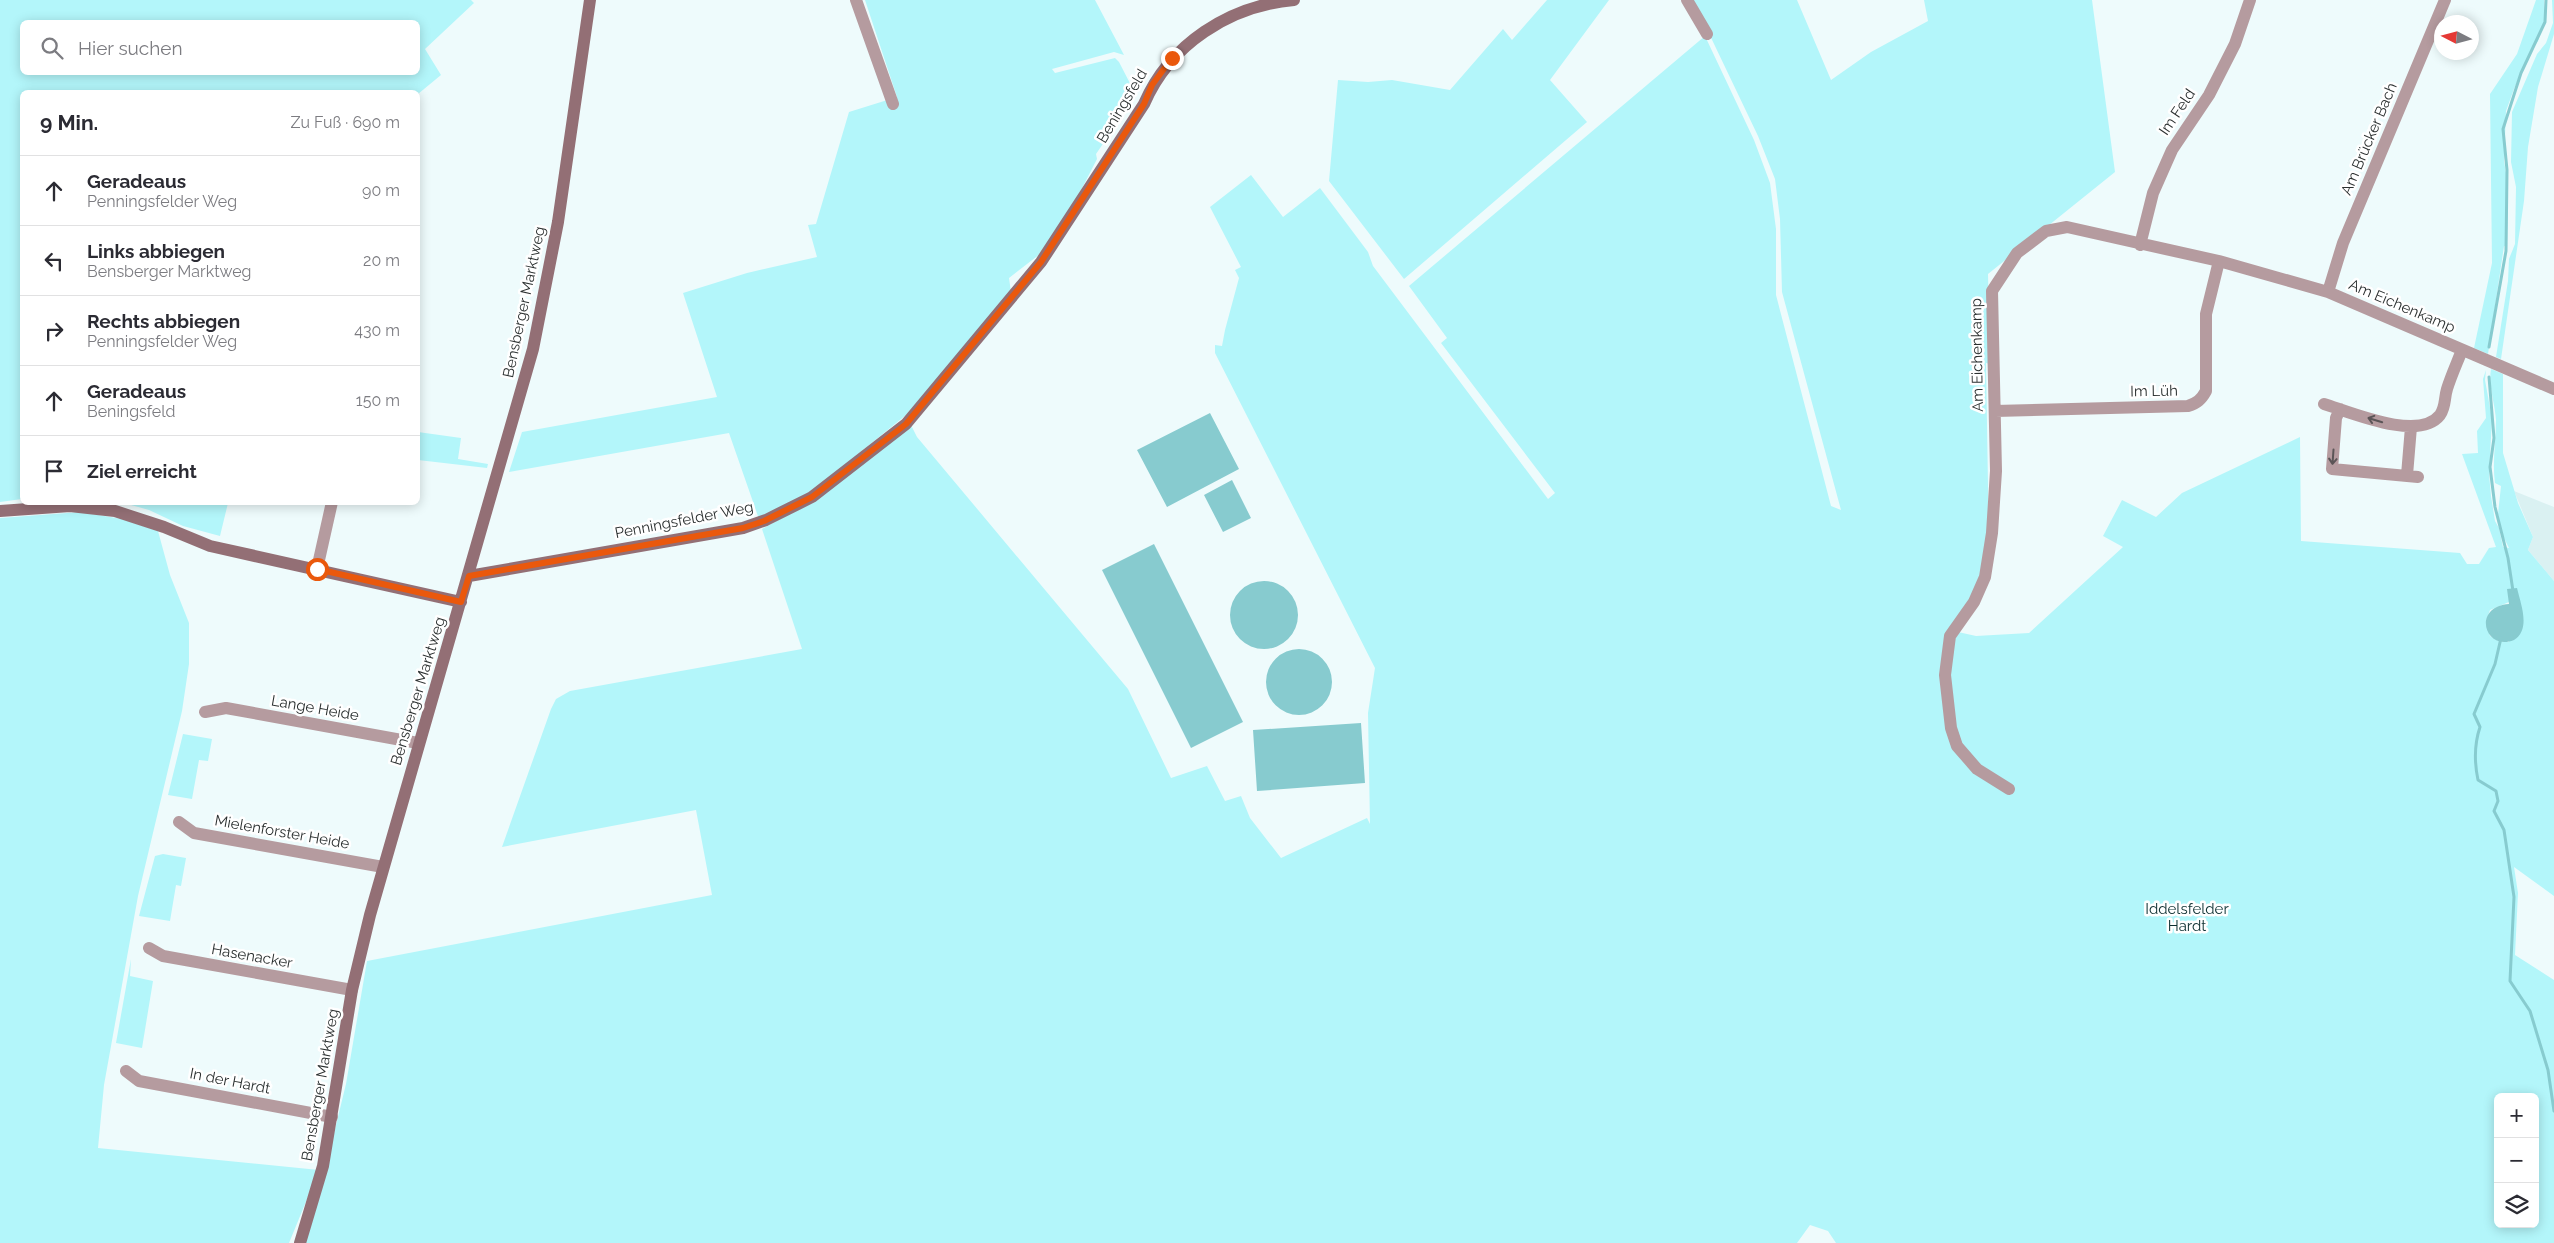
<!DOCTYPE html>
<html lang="de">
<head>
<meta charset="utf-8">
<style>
  :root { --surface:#fff; --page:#f7f7f7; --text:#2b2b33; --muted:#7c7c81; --line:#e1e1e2 }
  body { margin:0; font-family:Raleway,sans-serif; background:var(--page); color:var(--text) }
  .controls { position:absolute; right:15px; bottom:15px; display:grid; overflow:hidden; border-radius:8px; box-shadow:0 2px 12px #0003 }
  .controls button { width:45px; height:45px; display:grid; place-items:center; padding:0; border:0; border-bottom:1px solid var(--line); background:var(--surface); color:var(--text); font:25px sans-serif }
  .compass { position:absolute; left:2434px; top:15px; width:45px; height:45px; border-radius:50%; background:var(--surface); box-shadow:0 2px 12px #0003; rotate:276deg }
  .stop { position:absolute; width:15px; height:15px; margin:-11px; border:4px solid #ea580c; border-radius:50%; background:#fff }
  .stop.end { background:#ea580c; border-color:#fff; box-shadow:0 1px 5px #0008 }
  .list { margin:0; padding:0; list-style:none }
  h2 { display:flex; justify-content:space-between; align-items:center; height:65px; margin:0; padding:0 20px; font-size:21px }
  h2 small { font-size:16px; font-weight:400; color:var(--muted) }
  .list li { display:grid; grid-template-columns:32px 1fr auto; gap:15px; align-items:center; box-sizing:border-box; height:70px; padding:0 20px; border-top:1px solid var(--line) }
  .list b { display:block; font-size:19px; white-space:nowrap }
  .list p { margin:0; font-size:16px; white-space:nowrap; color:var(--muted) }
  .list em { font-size:16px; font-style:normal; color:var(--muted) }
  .icon { flex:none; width:28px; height:28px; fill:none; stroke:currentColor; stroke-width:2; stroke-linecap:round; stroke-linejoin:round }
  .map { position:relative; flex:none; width:2554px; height:1243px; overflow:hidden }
  .search { position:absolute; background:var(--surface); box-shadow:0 2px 12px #0003; left:20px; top:20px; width:400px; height:55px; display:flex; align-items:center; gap:12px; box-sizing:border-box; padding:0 18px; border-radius:8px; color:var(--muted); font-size:19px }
  .panel { position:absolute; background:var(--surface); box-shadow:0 2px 12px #0003; left:20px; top:90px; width:400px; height:415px; border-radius:8px }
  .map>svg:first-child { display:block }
  .built { fill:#daf1f2 }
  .green { fill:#b3f6fa; fill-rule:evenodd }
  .water { fill:#87cbcf }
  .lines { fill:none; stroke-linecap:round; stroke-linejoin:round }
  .stream { stroke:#87cbcf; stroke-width:3 }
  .street { stroke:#b59b9f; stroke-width:12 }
  .secondary { stroke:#936f75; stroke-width:12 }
  .oneway { stroke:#5b5557 }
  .route { stroke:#ea580c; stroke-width:6 }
  .labels { text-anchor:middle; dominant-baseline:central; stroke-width:5; stroke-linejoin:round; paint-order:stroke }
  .street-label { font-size:15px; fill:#2b3030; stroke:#fff }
  .park-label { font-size:15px; fill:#0c2f31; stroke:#fff }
</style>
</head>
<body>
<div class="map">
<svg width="2554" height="1243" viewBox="0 0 2554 1243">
  <rect width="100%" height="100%" fill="#eefbfc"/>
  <!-- built -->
  <path class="built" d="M2514,491L2554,507V581L2528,550L2533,537Z"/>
  <!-- green -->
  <path class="green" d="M0,0H471L474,3L425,49L441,75L418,94L22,92V499L0,502ZM418,22V72H22V22Z
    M865,0H1095L1124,55L1114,52L1052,69L1055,73L1115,58L1119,62L1136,95L1096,154L1097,159L1077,198L1040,254L1009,278L1011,292L906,415L808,495L759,519L729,433L509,472L522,432L717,397L683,293L747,273L817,257L808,225L816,224L849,112L897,97Z
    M1547,0H1609L1550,80L1587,122L1404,279L1329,181L1338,80L1368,82L1392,80L1450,90L1503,29L1512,40Z
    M1693,0H1797L1831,80L1871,52L1928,21L1924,0H2092L2115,172L1988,274L1990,364L1986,363L1989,546L1978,588L1958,632L1976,636L2029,633L2123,547L2103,536L2122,500L2156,517L2182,493L2300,437L2301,541L2460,553L2467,564H2479L2489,548L2496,547L2462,454L2478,453L2477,431L2486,418L2483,379L2486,370L2485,380L2492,419L2489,474L2491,496L2495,521L2499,528L2503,547L2509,548L2502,534L2498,514L2501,486L2495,483C2492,462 2496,442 2496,420C2495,403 2488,386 2491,369L2503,374V453L2518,503L2533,537L2528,550L2554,581V896L2514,867L2518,893L2515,955L2554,980V1243H1836L1828,1231L1810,1225L1797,1243H303L325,1170L346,1084L367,961L712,895L696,810L502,847L551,709L556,699L570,691L802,649L762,529L800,508L910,423L917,437L1128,689L1171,778L1207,766L1225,801L1241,796L1250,818L1281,858L1367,818L1370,824L1368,713L1375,668L1215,353V345L1222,346L1225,330L1239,278L1235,270L1241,267L1210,207L1251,175L1283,217L1320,188L1368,252L1373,266L1548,499L1555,493L1441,343L1447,338L1409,286L1705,36L1754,140L1770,183L1776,229V295L1831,506L1841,510L1782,292L1780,219L1775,179L1758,136ZM2509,602V642H2500L2490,636L2486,621L2490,610ZM2498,1097H2535V1224H2498Z
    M2536,0H2544L2545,20L2538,41L2530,52L2514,89L2506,111L2504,161L2508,185L2507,247L2504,246L2488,354L2474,348L2492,263L2490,94L2517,54Z
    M2552,0H2554V34L2538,87L2528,147L2524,201L2501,359L2496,357L2508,281L2509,259L2515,244L2516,187L2511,162L2512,112L2537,54L2546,43L2553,23Z
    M418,432L461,438L458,459L488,464L487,468L418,460Z
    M124,503H228L220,536L183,526L149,510Z
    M81,512L122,519L158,531L170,575L189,623V664L182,711L138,896L104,1085L98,1148L319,1170L289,1243H0V518Z
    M183,734L212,739L208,761L199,760L192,799L168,795Z
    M163,854L186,858L181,886L176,885L170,921L139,916L155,856Z
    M131,959L130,976L153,981L142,1048L116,1043Z"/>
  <!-- water -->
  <path class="water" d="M1210,413L1239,469L1167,507L1137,450Z
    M1232,480L1251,518L1223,532L1204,495Z
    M1154,544L1243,722L1191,748L1102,570Z
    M1230 615a34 34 0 1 1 68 0a34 34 0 1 1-68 0Z
    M2517,588C2521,605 2531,629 2514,640C2485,652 2471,607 2509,604L2507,589Z
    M1266 682a33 33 0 1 1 66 0a33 33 0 1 1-66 0Z
    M1361,723L1365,783L1257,791L1253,730Z"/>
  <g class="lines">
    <!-- stream -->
    <path class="stream" d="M2489,347L2506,251L2507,170L2503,129L2521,73L2545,22L2546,0
      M2489,377L2494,438L2490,467L2495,507L2508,558L2513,591
      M2501,638L2495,664L2474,714L2480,727C2474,745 2474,761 2478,780L2496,791L2498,801L2494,811L2504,830L2514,897L2510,981L2530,1011L2548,1070L2554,1111"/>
    <!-- street -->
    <path class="street" d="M856,0L893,104
      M1687,0L1707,34
      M2140,245L2153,193L2172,150L2209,95L2235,44L2250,0
      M2328,292L2343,243L2445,0
      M2324,404C2350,412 2419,442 2440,415C2446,406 2444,399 2447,389C2451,376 2457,363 2462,350
      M2340,409L2336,418L2332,469L2418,477
      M1995,411L2188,406C2197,403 2201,400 2206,391V314L2219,261
      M2407,475L2411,427
      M317,569L332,502
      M205,712L226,708L418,743
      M2009,789L1977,769L1957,746L1951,728L1945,675L1950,636L1974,602L1985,577L1992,533L1996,471L1992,291L2017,253L2046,231L2067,227L2219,261L2328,292L2554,389
      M179,822L194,833L383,867
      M149,948L163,956L352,990
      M126,1071L139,1081L332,1117"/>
    <!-- secondary -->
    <path class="secondary" d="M0,511L70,506L115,511L164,527L210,546L461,602
      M469,576L743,528L766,520L812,497L906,424L1041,262L1144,104C1170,44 1229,6 1294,0
      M300,1243L323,1166L352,990L370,915L533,349L558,222L590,0"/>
  </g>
  <!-- one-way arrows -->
  <defs><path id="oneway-shaft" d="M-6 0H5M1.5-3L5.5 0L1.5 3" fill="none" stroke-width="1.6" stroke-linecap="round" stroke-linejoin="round" transform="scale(1.25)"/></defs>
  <g class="oneway">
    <use href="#oneway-shaft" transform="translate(2375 420) rotate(-163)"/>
    <use href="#oneway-shaft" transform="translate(2333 457) rotate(94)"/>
  </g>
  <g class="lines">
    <!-- route -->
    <path class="route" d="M317,569L461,602L469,576L743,528L764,521L812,497L906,424L1041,262L1144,104L1152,85L1172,58"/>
  </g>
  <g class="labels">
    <!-- street labels -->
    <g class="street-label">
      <text transform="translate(1122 106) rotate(-59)">Beningsfeld</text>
      <text transform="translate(2177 112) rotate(-56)">Im Feld</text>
      <text transform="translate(2369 139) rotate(-67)">Am Brücker Bach</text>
      <text transform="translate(524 302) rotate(-78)">Bensberger Marktweg</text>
      <text transform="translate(2402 306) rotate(23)">Am Eichenkamp</text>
      <text transform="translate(1977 355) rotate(-91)">Am Eichenkamp</text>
      <text transform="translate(2154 391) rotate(-1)">Im Lüh</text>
      <text transform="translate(684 520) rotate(-11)">Penningsfelder Weg</text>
      <text transform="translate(418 691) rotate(-73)">Bensberger Marktweg</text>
      <text transform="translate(315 708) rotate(10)">Lange Heide</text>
      <text transform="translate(282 832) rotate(10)">Mielenforster Heide</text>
      <text transform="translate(252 956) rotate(10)">Hasenacker</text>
      <text transform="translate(230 1081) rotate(11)">In der Hardt</text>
      <text transform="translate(320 1085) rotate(-80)">Bensberger Marktweg</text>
    </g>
    <!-- park labels -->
    <g class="park-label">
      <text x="2187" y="909">Iddelsfelder<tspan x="2187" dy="17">Hardt</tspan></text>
    </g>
  </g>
</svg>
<div class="controls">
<button>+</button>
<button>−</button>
<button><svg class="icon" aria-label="layers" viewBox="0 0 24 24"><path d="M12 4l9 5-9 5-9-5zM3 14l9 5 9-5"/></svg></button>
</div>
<svg class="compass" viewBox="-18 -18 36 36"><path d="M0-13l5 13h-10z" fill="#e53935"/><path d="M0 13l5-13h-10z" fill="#7c7c81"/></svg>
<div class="stop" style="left:317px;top:569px"></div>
<div class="stop end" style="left:1172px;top:58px"></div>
<div class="search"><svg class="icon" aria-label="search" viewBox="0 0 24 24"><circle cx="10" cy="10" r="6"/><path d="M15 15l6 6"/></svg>Hier suchen</div>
<section class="panel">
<h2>9 Min.<small>Zu Fuß · 690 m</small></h2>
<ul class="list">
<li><svg class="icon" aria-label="ahead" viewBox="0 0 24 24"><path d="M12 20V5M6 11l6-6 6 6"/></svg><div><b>Geradeaus</b><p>Penningsfelder Weg</p></div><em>90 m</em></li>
<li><svg class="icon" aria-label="left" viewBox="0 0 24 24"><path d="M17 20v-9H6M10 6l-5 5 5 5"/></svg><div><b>Links abbiegen</b><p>Bensberger Marktweg</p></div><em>20 m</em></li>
<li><svg class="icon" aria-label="right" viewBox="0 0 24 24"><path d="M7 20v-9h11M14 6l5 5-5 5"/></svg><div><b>Rechts abbiegen</b><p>Penningsfelder Weg</p></div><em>430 m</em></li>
<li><svg class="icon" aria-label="ahead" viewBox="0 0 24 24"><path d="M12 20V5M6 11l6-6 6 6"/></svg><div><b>Geradeaus</b><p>Beningsfeld</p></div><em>150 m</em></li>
<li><svg class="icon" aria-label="arrive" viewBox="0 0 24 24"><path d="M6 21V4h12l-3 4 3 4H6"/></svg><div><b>Ziel erreicht</b></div></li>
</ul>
</section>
</div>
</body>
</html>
